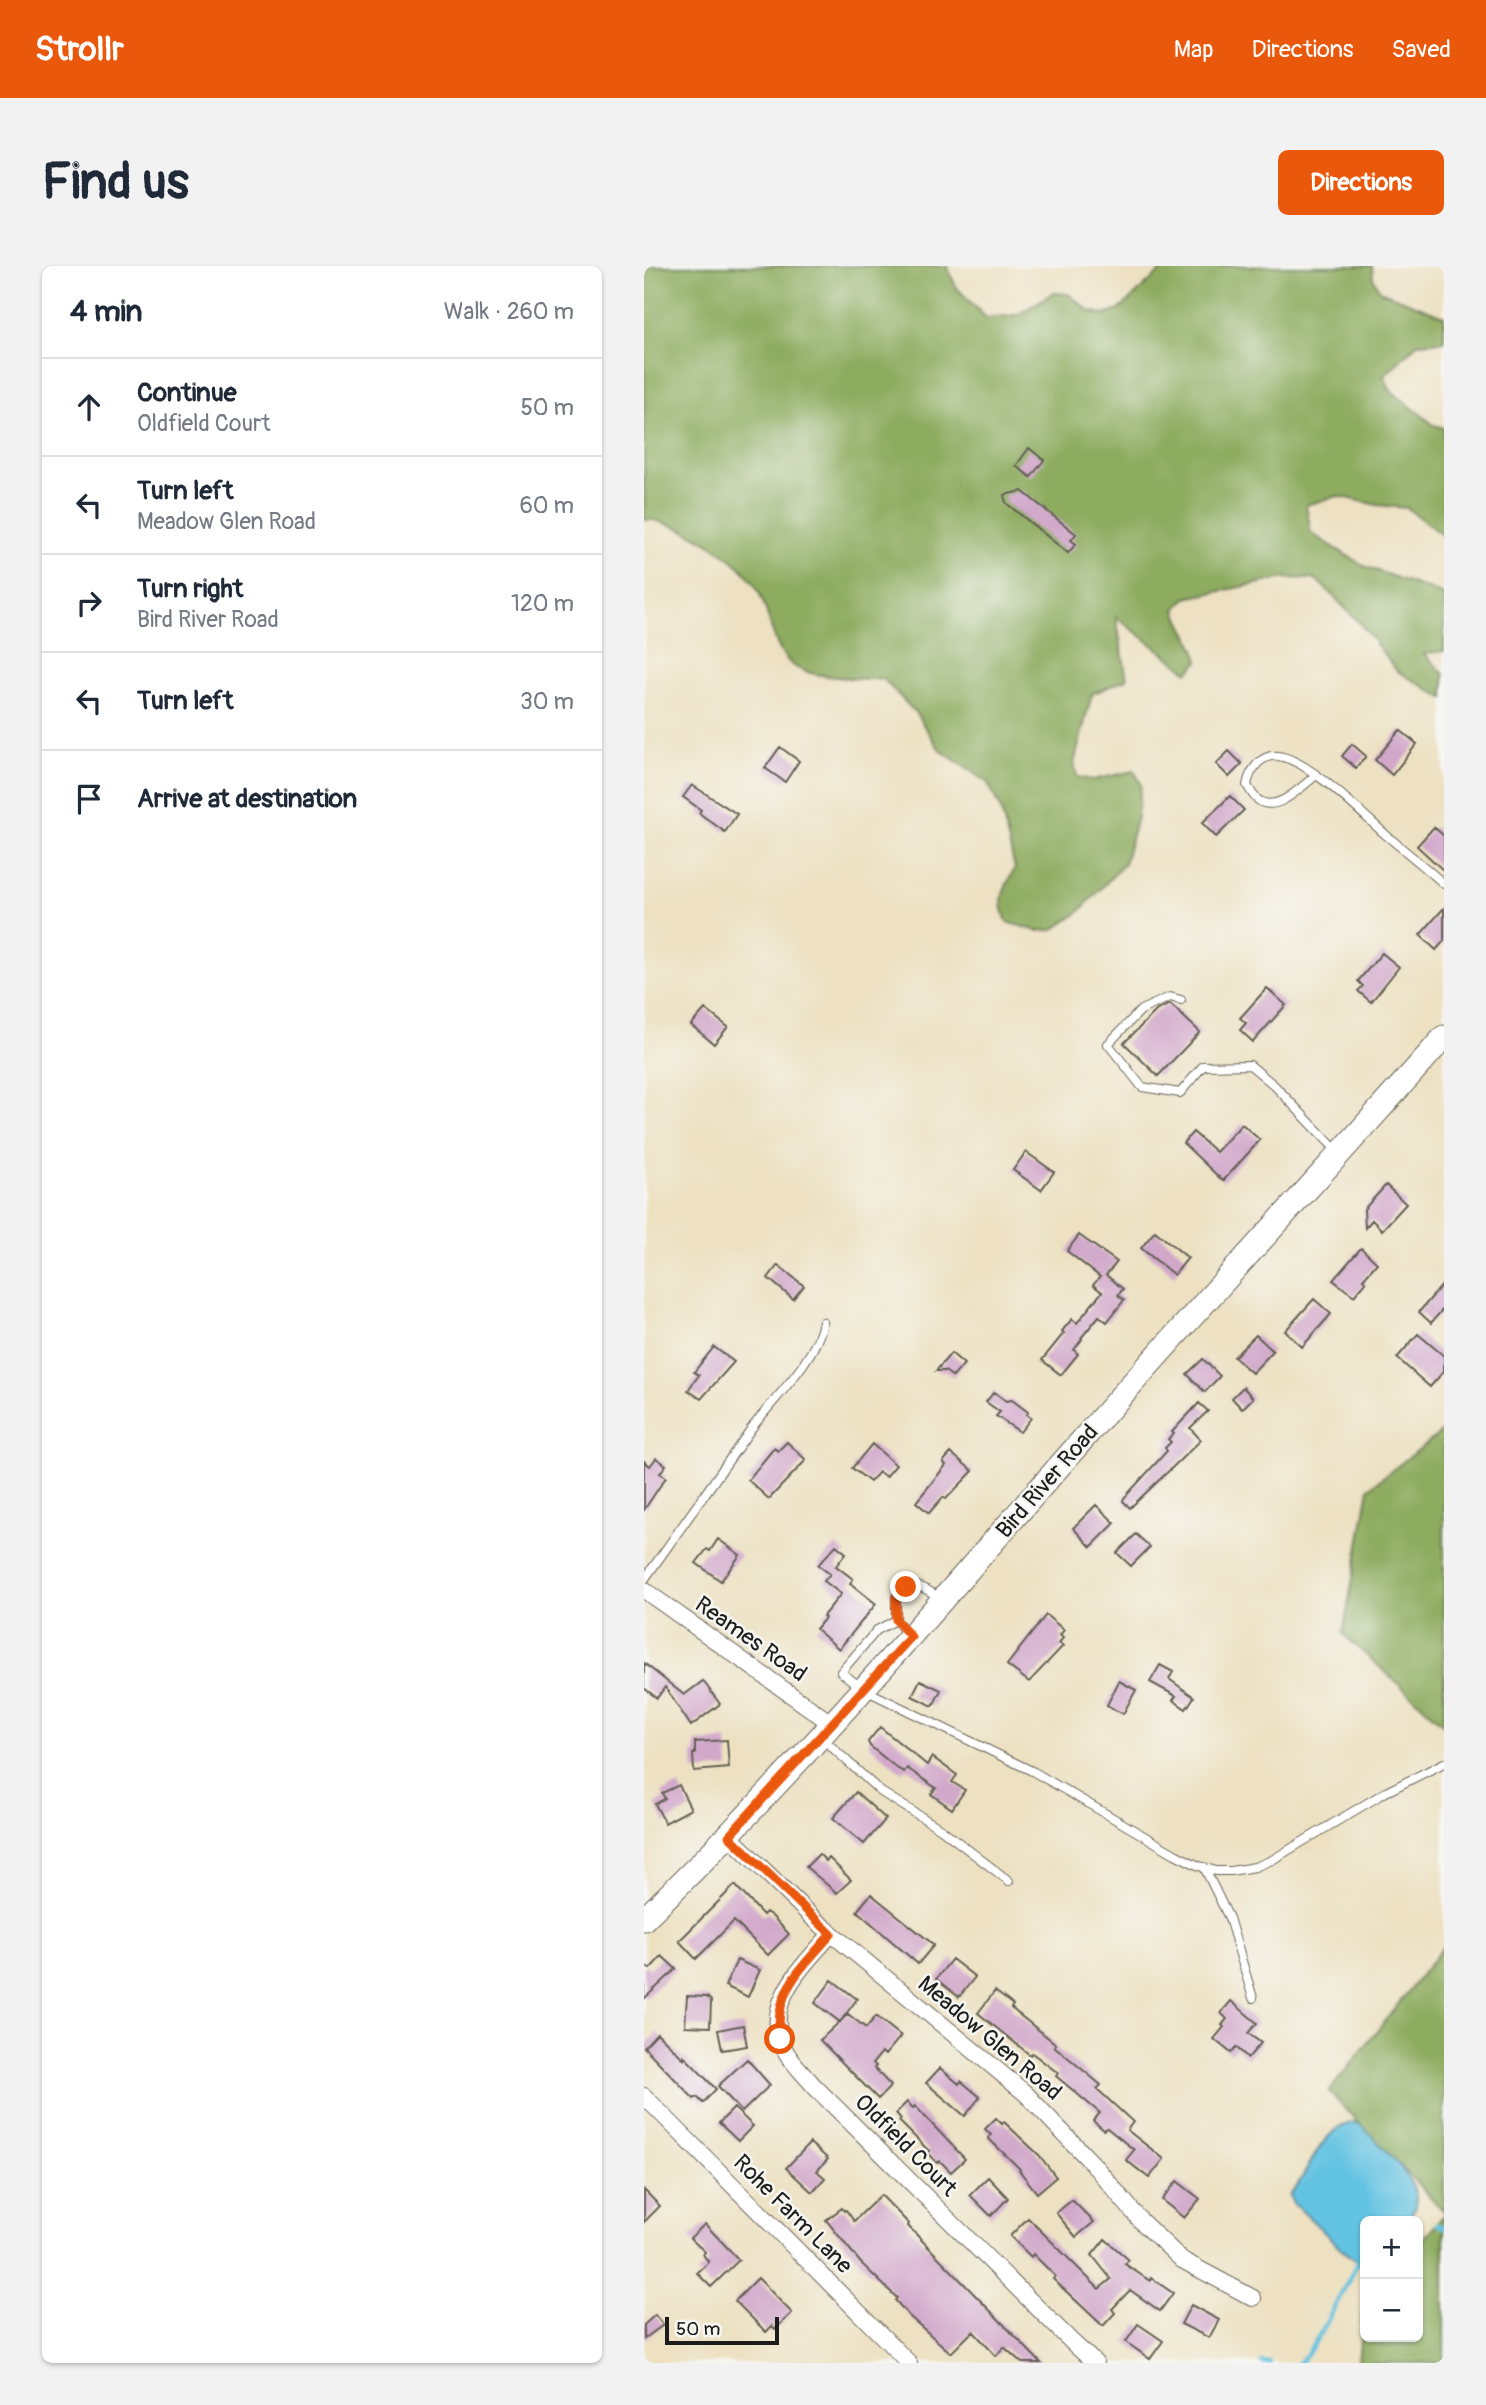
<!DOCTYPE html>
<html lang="en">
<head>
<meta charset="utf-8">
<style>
  :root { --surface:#fff; --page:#f2f2f3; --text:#1f2937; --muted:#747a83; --line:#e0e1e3; --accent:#ea580c }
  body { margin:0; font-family:Pangolin,sans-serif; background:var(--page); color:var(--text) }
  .controls { position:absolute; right:21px; bottom:21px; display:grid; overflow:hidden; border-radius:10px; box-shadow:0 2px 5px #0004 }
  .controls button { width:63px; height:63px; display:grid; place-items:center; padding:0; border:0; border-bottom:2px solid var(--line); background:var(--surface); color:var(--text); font:35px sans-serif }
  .scale { position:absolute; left:21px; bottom:18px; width:114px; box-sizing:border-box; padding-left:7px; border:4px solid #1c1c1c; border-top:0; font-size:19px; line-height:24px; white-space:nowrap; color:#1c1c1c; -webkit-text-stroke:5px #f6f6f2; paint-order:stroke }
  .stop { position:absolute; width:21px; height:21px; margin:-16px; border:5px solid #ea580c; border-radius:50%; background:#fff }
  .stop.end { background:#ea580c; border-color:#fff; box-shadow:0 2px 7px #0008 }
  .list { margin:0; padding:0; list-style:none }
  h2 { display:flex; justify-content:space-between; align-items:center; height:91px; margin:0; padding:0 28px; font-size:30px }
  h2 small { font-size:23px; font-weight:400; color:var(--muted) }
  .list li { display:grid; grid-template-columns:46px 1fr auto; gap:21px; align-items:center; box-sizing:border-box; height:98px; padding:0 28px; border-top:2px solid var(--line) }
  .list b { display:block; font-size:26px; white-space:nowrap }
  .list p { margin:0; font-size:23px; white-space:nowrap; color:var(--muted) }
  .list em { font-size:23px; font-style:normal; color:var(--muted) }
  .icon { flex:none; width:38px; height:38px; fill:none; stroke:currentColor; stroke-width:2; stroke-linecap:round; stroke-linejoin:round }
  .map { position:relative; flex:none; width:800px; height:2097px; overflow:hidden; border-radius:10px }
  header { display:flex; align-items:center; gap:42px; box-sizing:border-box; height:98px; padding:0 35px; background:var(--accent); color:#fff }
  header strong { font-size:33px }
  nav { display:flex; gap:38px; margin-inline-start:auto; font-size:24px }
  .intro { display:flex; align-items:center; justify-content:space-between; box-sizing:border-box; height:168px; padding:0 42px }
  h1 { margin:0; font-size:49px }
  .button { padding:18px 32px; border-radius:10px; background:var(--accent); color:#fff; font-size:24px; font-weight:700 }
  main { display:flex; gap:42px; padding:0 42px }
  aside { flex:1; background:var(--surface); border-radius:10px; box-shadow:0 2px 5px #0004 }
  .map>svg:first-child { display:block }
  .forest { fill:#8eac60; stroke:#55643e; stroke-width:2 }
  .water { fill:#64c3e2; stroke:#40707f; stroke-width:2 }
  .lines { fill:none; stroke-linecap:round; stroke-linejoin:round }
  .stream { stroke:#64c3e2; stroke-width:4.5 }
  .building { fill:#d1a7ca }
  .lane-casing { stroke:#656156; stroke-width:10 }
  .street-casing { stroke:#656156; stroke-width:18 }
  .secondary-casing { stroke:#656156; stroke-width:25 }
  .path { stroke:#656156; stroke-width:2.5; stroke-dasharray:5 5; stroke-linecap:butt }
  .lane { stroke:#fff; stroke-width:8 }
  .street { stroke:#fff; stroke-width:16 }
  .secondary { stroke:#fff; stroke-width:23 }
  .route { stroke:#ea580c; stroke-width:9 }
  .labels { text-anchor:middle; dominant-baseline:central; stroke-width:5; stroke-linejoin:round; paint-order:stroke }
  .street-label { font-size:23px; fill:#1c1c1c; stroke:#f6f6f2 }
</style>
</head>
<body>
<header>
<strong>Strollr</strong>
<nav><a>Map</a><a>Directions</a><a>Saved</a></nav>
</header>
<div class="intro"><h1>Find us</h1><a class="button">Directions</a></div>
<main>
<aside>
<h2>4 min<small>Walk · 260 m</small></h2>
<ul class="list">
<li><svg class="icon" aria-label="ahead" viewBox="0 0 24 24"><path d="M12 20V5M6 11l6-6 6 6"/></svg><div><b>Continue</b><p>Oldfield Court</p></div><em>50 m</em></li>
<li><svg class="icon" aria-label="left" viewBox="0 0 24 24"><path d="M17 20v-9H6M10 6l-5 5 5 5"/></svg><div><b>Turn left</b><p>Meadow Glen Road</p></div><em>60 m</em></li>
<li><svg class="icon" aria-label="right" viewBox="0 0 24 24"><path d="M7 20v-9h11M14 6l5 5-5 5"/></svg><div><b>Turn right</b><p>Bird River Road</p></div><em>120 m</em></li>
<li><svg class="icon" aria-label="left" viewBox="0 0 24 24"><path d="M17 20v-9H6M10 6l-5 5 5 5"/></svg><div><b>Turn left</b></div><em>30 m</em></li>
<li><svg class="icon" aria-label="arrive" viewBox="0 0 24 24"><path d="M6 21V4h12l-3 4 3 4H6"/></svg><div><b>Arrive at destination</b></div></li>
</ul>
</aside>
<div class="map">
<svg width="800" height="2097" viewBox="0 0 800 2097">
  <rect width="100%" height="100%" fill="#f6f6f2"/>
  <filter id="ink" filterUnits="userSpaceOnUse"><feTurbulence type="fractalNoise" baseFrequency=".0143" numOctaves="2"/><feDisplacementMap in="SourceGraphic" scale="14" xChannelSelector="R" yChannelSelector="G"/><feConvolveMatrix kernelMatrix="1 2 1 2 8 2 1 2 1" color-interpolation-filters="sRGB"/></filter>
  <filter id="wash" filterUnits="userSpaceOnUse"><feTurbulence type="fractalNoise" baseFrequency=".00686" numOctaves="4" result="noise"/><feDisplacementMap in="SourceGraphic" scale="28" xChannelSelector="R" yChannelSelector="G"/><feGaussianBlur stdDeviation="1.57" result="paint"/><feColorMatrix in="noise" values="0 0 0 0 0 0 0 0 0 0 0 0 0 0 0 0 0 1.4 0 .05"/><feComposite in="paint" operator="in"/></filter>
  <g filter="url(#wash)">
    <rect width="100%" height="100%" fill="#ede1c2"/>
    <!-- forest -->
    <path class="forest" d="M0,0H303L312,21L342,52L373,49L409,27L424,28L446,45L461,49L475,44L522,0H728L729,12L736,25L800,50V75L774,77L740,110L746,124L790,159L800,162V266L798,269L763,242L733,239L694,230L662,239L667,267L720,300L800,329V385L780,388L800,408V432L753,405L716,357L672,313L641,312L542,332L532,343C537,362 551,376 555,395L544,406L472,351L483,413L448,428L430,497L433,511L449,514L490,505L497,518L493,551L480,598L434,647L409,664L393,665L363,656C353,631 360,624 371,602L357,544L344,517L296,484L271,446L239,413C219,413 166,412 150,400C127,384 127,347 114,324C96,291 37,256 0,253Z
      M800,1164V1459L699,1368L725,1222Z
      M800,1680V1945L685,1826Z
      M800,1949V2097H714L719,2041L721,2038V2071H774V1979Z"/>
    <!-- water -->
    <path class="water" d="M710,1856L717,1859C732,1874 774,1913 772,1935C772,1942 767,1949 763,1955H721V1998C703,1995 668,1950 649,1938L646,1929C647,1926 650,1924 652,1921C669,1898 677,1863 710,1856Z"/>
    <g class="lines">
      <!-- stream -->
      <path class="stream" d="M793,1958L800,1961
        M618,2096L625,2097
        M654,2097L662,2090L678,2065L714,1996"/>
    </g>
    <g id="blocks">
      <!-- building -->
      <path class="building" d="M385,182L400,194L387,211L372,200Z
        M378,225L432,268L427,274L432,278L424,287L362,237L360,229Z
        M756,464L773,478L748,509L731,494Z
        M708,478L722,490L712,502L698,490Z
        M136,481L155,495L141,516L121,502Z
        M585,485L598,498L585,511L572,498Z
        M48,519L93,548L81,566L55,547L57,544L39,531Z
        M586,530L600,544L572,571L558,557Z
        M790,561L800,570V605L773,580Z
        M800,642V675L792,684L776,669Z
        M738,687L755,701L727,736L714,725L719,720L714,715Z
        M623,722L642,739L609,776L596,764L602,757L596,752Z
        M526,738L556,766L514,810L480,777L513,744Z
        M61,743L84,761L70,778L47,759Z
        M598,858L616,874L579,915L539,877L549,866L572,886Z
        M382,886L410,906L397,924L369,904Z
        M742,919L762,938L738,964L728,954L721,962L720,943Z
        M511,965L544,992L530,1009L497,982Z
        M435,969L473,996L462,1009L479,1023L474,1029L480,1034L463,1056L455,1050L437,1072L438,1073L430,1084L434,1088L417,1109L398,1094L420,1067L418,1065L428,1053L433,1057L458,1026L449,1019L456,1011L423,985Z
        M717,982L733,997L719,1013L722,1016L710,1030L689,1014Z
        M134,999L160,1020L149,1033L124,1012Z
        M800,1017V1042L787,1057L775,1046Z
        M670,1033L687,1048L658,1081L641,1065Z
        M774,1068L800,1090V1105L786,1121L753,1092Z
        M612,1069L629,1085L608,1107L590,1091Z
        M70,1081L90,1096L57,1133L44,1124L55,1109L50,1106Z
        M307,1087L320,1098L309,1111L301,1105H292Z
        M559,1093L576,1110L561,1126L543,1108Z
        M599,1121L609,1132L598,1143L588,1132Z
        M350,1126L362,1135L368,1134L384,1146L383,1149L387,1152L376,1166L352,1150L356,1146L342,1136Z
        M555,1137L564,1145L546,1162L557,1174L486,1242L479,1235L480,1232L523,1185L521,1182L527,1176L524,1173L530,1168L528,1166Z
        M143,1176L162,1194L125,1233L104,1214L130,1182L134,1185Z
        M228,1178L252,1199L242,1211L235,1206L226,1216L208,1202Z
        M307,1187L329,1205L302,1233L299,1231L285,1247L272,1236L302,1199L299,1196Z
        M12,1192L22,1199L16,1207L22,1211L0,1244V1195L6,1200Z
        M452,1239L471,1257L447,1281L429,1262Z
        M492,1268L506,1281L487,1300L473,1287Z
        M74,1273L96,1289L77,1315L52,1297L63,1283L66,1285Z
        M192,1279L202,1287L192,1300L209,1313L206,1317L232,1338L195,1383L172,1363L181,1352L179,1350L197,1328L180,1315L186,1308L174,1299Z
        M402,1349L420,1364L416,1369L419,1372L415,1377L419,1380L385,1416L363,1399Z
        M0,1397L40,1429L59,1415L76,1438L47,1460L21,1421L13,1432L0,1422Z
        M516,1399L529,1406L525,1413L550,1431L542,1443L529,1434L532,1430L506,1416Z
        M276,1414L297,1424L289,1440L268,1430Z
        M475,1415L492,1424L479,1448L463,1439Z
        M236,1461L283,1499L288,1491L313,1509L308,1516L321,1524L308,1543L287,1528L292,1522L263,1502L260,1506L254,1503L226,1480L224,1476Z
        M83,1474L85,1502L50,1505L49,1488H51V1476Z
        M35,1519L47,1543L21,1557L11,1538L21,1533L18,1527Z
        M212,1526L242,1553L220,1578L189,1552Z
        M175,1588L182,1595L185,1592L207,1614L193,1627L162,1601Z
        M91,1619L119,1649L122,1646L128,1650L145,1668L124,1689L90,1655L52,1693L35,1675Z
        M227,1628L290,1679L274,1698L213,1645Z
        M18,1690L32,1703L0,1733V1699L6,1703Z
        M308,1693L331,1711L315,1731L292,1713Z
        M93,1694L116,1704L104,1731L81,1720Z
        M188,1714L213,1733L196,1756L171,1737Z
        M351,1725L369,1739L367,1742L412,1778L410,1780L457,1819L453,1823L489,1856L483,1864L520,1893L505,1912L482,1894L490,1884L463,1862L460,1864L449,1855L456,1847L412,1810L414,1807L388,1787L386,1789L334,1747Z
        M43,1730L63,1731L67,1735L66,1761L41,1760Z
        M587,1735L613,1757L604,1767L617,1777L604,1792L592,1781L587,1787L570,1773L580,1761L578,1759L583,1753L577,1747Z
        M204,1748L222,1762L232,1750L257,1770L241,1789L238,1786L229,1797L232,1800L230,1802L247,1820L234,1833L176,1774Z
        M99,1759L103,1780L78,1784L74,1764Z
        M13,1767L40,1793V1790L72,1823L59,1837L53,1831L50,1833L0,1781Z
        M103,1793L126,1819L98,1846L74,1820Z
        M296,1802L315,1818L317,1815L336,1831L321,1850L282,1817Z
        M263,1836L269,1842L271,1840L321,1893L307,1906L296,1895L293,1897L283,1887L285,1885L255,1855L257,1853L252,1847Z
        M90,1842L109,1860L94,1875L75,1857Z
        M352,1852L358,1858L360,1856L395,1889L412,1911L393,1927L375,1904L376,1903L344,1872L347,1869L341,1863Z
        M166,1877L184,1893L173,1905L181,1912L168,1926L142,1902Z
        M344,1911L364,1932L347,1950L326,1929Z
        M533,1915L556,1933L540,1952L518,1934Z
        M0,1924L16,1940L0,1956Z
        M237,1929L265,1958L264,1960L397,2097H378L360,2081L352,2090L329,2065L307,2087L265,2050L251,2034L253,2032L216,1996L182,1954L198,1942L200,1945L202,1944L210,1955Z
        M428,1934L450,1956L432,1971L412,1947Z
        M384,1952L455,2023L467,2013L448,1989L461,1973L485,1994L481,1998L506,2015L507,2012L529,2027L516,2045L486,2024L468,2043L471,2047L459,2060L409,2013L411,2010L389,1988L387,1991L366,1970Z
        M61,1958L95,1994L67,2021L53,2007L65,1996L59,1989L61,1986L46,1972Z
        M114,2012L148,2047L131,2063L128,2060L122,2066L91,2035Z
        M547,2039L575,2054L565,2072L537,2058Z
        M11,2049L19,2059L0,2073V2059Z
        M494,2058L519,2075L506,2093L482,2076Z"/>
    </g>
  </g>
  <g filter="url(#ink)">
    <use href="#blocks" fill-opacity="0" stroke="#656156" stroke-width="2"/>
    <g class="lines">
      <!-- lane casing -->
      <g class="lane-casing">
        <path id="lane" d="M671,510C657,521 631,549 613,533C609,530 606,524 603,519C606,504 617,488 634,490C664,493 718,548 742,569C761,585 781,601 800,618
          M537,734L526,731L497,744L464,778L498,821L536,827L559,800L606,799L631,820L694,886
          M0,1314C36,1264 71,1213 107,1163C130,1132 172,1094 179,1056
          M252,1354V1331C265,1311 282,1322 297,1333
          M264,1369L252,1354L233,1364L197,1406L219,1423L390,1506L531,1588L555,1600L572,1605H587L611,1601L628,1594L740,1527L800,1497
          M179,1473L237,1526L297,1563L365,1615
          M560,1601L585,1652L609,1732"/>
      </g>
      <!-- street casing -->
      <g class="street-casing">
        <path id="street" d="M0,1324L188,1458
          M85,1570L170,1653L381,1827L448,1897L497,1955L538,1994L609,2032
          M187,1668C159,1700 115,1740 142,1786C149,1798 161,1809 170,1820L428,2076L451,2097
          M0,1830L265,2097"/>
      </g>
      <!-- secondary casing -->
      <g class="secondary-casing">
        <path id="secondary" d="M0,1653C157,1502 296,1335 440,1172C558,1037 681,906 800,771"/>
      </g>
      <!-- path -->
      <path class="path" d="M0,2094L3,2097"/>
      <!-- lane -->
      <use href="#lane" class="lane"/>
      <!-- street -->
      <use href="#street" class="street"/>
      <!-- secondary -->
      <use href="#secondary" class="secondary"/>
    </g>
  </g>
  <g class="lines" filter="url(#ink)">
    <!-- route -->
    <path class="route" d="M136,1773C129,1725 158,1702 187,1668L85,1570L267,1371L252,1354V1331L262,1321"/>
  </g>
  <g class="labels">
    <!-- street labels -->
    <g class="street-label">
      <text transform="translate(403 1215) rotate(-49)">Bird River Road</text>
      <text transform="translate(107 1373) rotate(35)">Reames Road</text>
      <text transform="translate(346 1772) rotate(40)">Meadow Glen Road</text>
      <text transform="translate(262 1879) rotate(45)">Oldfield Court</text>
      <text transform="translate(149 1948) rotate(45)">Rohe Farm Lane</text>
    </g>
  </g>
</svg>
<div class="controls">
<button>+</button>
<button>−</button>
</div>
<div class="scale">50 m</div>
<div class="stop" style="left:136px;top:1773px"></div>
<div class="stop end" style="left:262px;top:1321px"></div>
</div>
</main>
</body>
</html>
